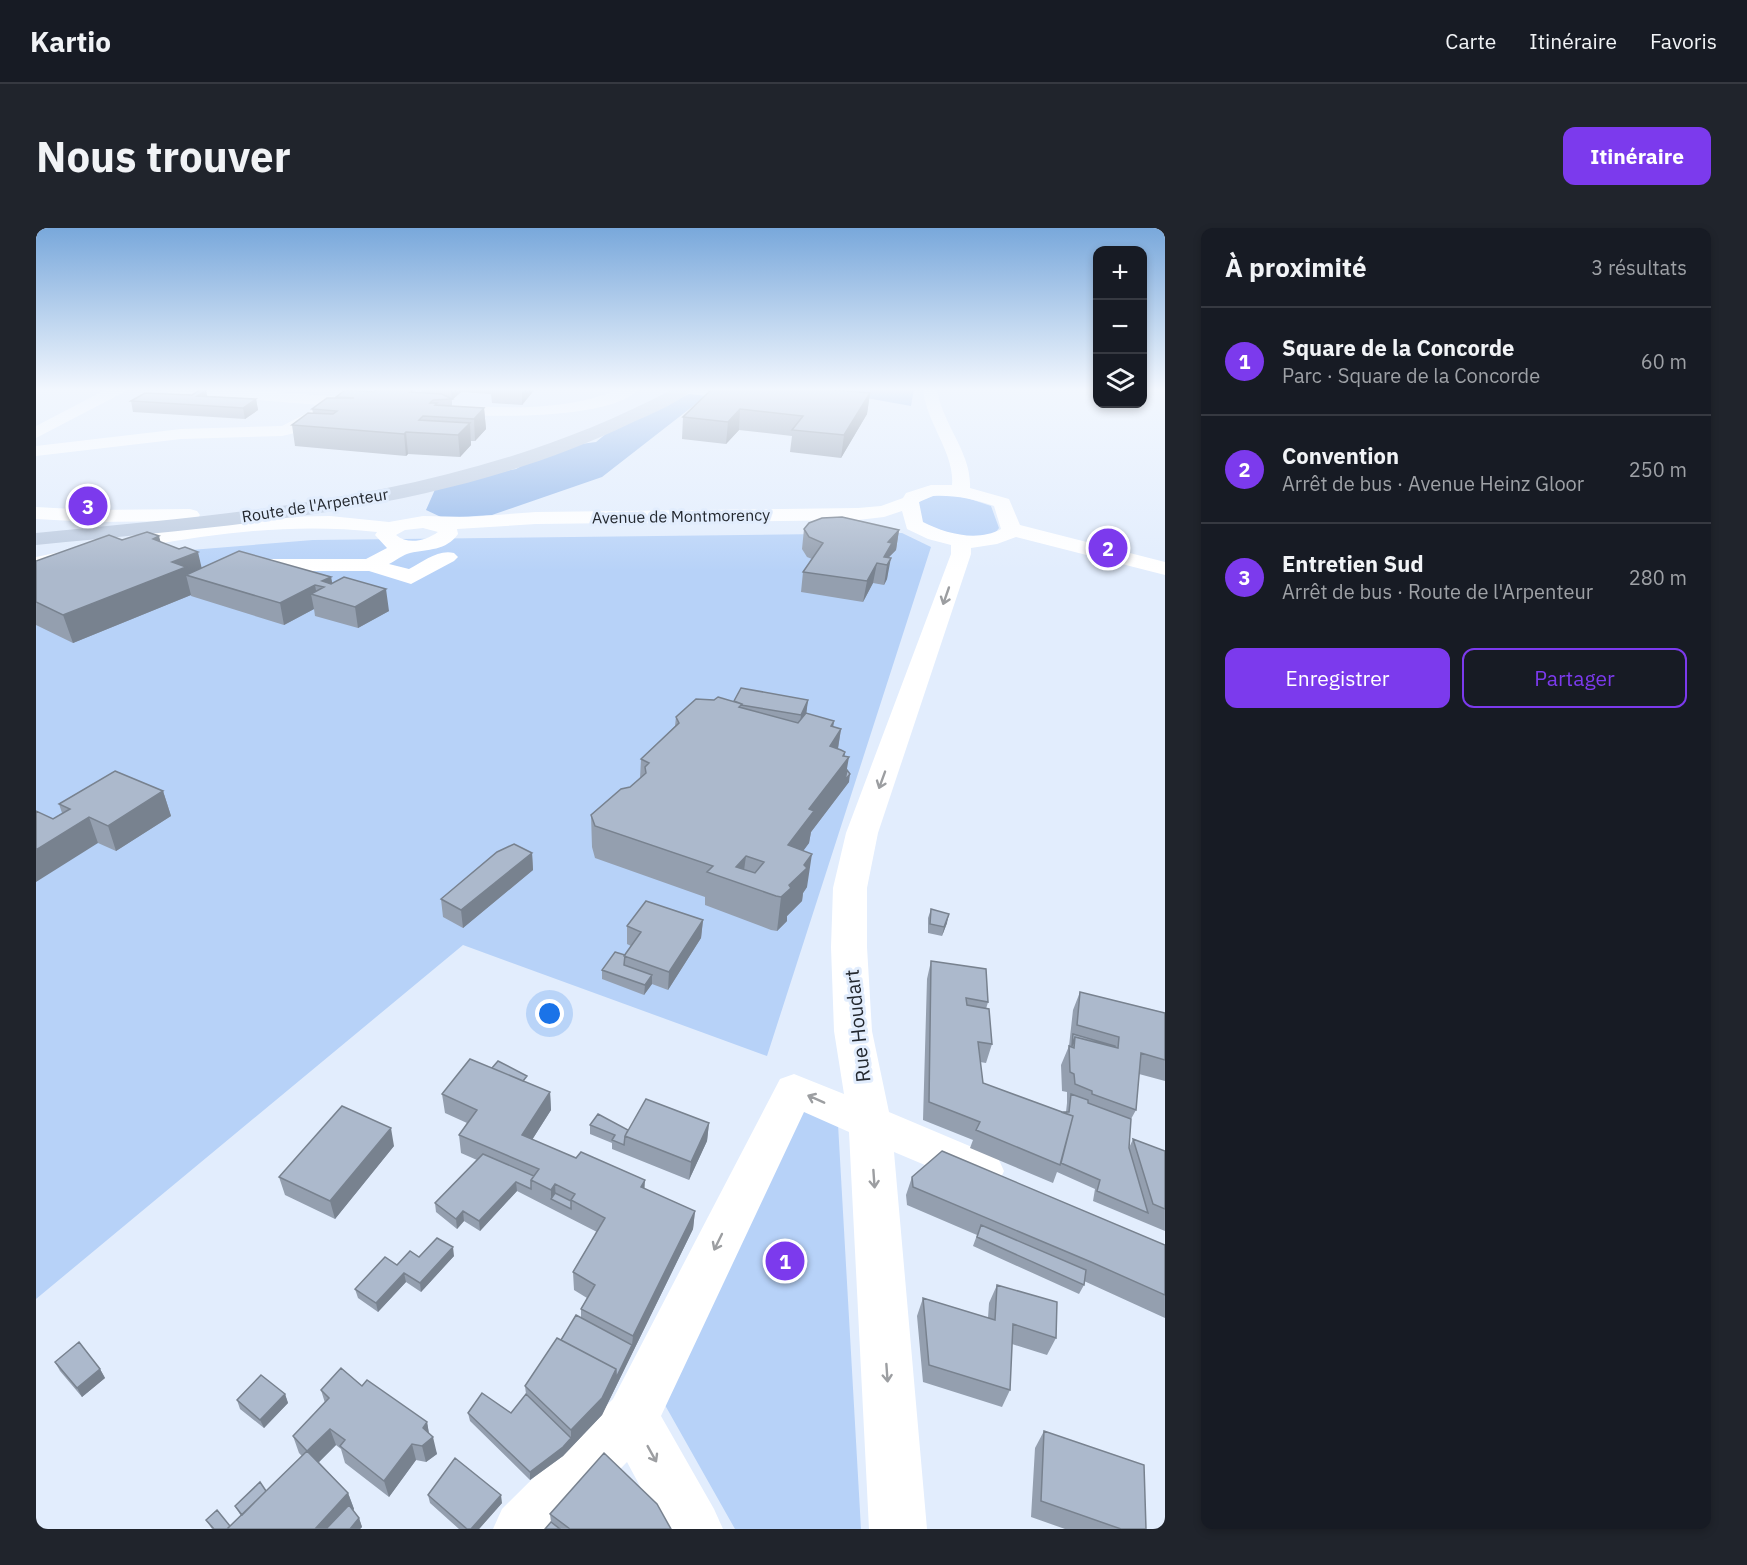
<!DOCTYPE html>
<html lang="fr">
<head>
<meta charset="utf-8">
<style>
  :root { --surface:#171b24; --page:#20242c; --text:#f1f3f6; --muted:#9ea1a6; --line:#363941; --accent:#7c3aed }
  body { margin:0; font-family:"IBM Plex Sans",sans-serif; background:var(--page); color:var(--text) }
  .controls { position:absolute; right:18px; top:18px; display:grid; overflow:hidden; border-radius:12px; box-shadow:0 3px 9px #0003 }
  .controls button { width:54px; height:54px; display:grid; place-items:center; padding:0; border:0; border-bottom:2px solid var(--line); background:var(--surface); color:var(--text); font:30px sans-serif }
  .you { position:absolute; left:514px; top:786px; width:21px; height:21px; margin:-15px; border:4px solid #fff; border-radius:50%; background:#1a73e8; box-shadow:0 0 0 9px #1a73e833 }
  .badge { display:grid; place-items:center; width:39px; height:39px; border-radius:50%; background:var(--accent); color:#fff; font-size:20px; font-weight:700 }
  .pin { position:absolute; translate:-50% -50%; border:3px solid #fff; box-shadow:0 2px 6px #0006 }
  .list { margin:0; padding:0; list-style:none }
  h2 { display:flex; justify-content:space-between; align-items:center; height:78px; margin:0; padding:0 24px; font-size:26px }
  h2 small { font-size:20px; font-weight:400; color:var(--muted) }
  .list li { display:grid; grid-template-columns:39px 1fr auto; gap:18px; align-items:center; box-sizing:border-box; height:108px; padding:0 24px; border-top:2px solid var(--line) }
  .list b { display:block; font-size:22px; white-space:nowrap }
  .list p { margin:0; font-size:20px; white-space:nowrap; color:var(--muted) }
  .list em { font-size:20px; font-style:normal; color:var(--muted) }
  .actions { display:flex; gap:12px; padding:18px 24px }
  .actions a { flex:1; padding:14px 0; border:2px solid var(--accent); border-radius:12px; text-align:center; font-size:21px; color:var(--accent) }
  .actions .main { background:var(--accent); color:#fff }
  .icon { flex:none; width:33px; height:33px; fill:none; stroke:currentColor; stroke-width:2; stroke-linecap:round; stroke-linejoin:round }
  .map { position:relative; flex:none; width:1129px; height:1301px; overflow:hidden; border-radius:12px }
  header { display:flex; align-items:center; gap:36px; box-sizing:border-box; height:84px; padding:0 30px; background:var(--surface); border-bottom:2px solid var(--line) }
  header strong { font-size:28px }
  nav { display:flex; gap:33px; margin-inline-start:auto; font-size:21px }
  .intro { display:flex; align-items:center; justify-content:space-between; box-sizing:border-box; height:144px; padding:0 36px }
  h1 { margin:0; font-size:42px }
  .button { padding:15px 27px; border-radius:12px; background:var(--accent); color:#fff; font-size:21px; font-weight:700 }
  main { display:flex; gap:36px; padding:0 36px }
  aside { flex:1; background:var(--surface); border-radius:12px; box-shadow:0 3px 9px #0003 }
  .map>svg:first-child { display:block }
  .green { fill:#b7d2f8 }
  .forest { fill:#92b7ea }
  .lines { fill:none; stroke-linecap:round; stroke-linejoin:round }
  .minor { fill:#fff; fill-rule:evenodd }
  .major { fill:#becce0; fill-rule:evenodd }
  .wall { fill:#949faf }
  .shaded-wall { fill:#78828f }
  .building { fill:#acb9cc; stroke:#78828f; stroke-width:1.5; fill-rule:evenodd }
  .oneway { stroke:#9c9ea1 }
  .labels { text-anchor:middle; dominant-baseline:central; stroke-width:6; stroke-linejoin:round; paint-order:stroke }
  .far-street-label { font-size:16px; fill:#23282f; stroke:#e2edfd }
  .street-label { font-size:20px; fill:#23282f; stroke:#e2edfd }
</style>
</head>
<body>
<header>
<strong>Kartio</strong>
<nav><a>Carte</a><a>Itinéraire</a><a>Favoris</a></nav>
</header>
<div class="intro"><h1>Nous trouver</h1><a class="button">Itinéraire</a></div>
<main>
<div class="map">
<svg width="1129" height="1301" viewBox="0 0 1129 1301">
  <rect width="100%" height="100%" fill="#e2edfd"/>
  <!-- green -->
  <path class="green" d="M919,266L955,278L963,300C949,322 904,302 886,295L882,275C893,266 906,267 919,266Z
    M866,305L895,319L731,828L427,717L0,1071V351L80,328L277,312Z
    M761,874L802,896L825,1301H699L625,1170Z"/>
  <!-- forest -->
  <path class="forest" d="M780,161H878L875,178Z
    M653,166L670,168L566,249L456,287L407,290L390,282L401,257L480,241L500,230L530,218L560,214L571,205Z"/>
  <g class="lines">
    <!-- minor -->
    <path class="minor" d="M71,161H94L0,210V198Z
      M126,161H197L333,171L341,176L333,181L133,165Z
      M583,161H603C577,190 469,189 431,187C420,187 402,189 395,181L403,176C462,180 527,185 583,161Z
      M887,161H901C906,196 936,225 934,260L973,271L984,297L1129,334V347L980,309L961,316L935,320V326L842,605L831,660V719L836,803L853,884L962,930L968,943L962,956L946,961L858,924L891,1301H833L813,904L768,884L625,1188L678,1281L687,1301H627L591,1234L526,1301H457L466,1281L577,1171L744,851L758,846L808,866L798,803L795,719L797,660L810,605L915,326V317L892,311L871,301L866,283L848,289L822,292L500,296L421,301L422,306C410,323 392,321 374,325C368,326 359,333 353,336L373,341C387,334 402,321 418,325L422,329L418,333L375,356L333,343H233L225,342L222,337L225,332L233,331H330L351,320L339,307L341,304C226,291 112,316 0,341V329L135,301L239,289L294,288L353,294L387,288L433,289L500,284L822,280L845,278L867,270L870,265L895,257H916C919,225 890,195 887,161ZM897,268C918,267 938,271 958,278L965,301C942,314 910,306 887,294L883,274ZM387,300L402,304C389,313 372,317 360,307L369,302Z
      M279,181L285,183L287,186L285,189L263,204L246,208L145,211L0,228V218L145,201L246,198Z
      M0,279L55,282L154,281L161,283L164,287L161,291L154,293L55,294L0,291Z"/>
    <!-- major -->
    <path class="major" d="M637,161H656C644,175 610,188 593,196C410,284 199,297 0,317V305C223,283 435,268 637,161Z"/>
  </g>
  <!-- wall -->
  <path class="wall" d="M377,161V164L386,165L385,161H499L486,177L456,175L455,166L425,164L416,172V178L448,180L450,201L439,213H435V217L424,229L372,226L370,228L259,218L256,197L277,185L276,181L300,170V169Z
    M676,161L834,165L831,186L805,230L754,224L756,208L703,202L690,216L646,211L647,189Z
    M170,162L171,168L220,171L222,182L209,191L97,184L95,173L156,167Z
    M768,301L863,302L860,322L853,329L851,351L848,357L837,355L827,374L765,364L767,344L776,331L771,329L766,321Z
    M86,312L125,314L166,340L295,349L296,355L353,383L322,400L279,388L278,381L248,397L155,368V367L37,415L0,397V333Z
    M772,472L770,485L798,499L805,501L802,521L809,524L808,528L813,554L775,604L773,615L767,623L771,659L767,665L766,673L751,688V693L741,703L735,702L669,677V669L559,630L556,619L555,587L594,559L604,551L605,531L639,498L640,489L698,473Z
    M127,563L135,588L80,623L62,615L17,591L26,585L23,576Z
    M496,625L497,642L427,700L407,689L405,671Z
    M895,681L911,695L906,708L892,705V690Z
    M667,692L665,710L632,762L616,756L608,767L566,751V742L589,727L595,718L591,716V698Z
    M895,733L952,774L950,781L956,816L950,835L944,834L947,855L1025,884H1030L1031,875V864L1026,863L1025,837L1033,818L1037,782L1044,764L1129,785V853L1103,846L1100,882L1095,891L1093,920L1097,911L1129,923V1003L1057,973L1059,961L1021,944L1017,955L934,920L937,912L887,892L891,751Z
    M491,855L514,864L515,882L496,912L659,983L657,1001L566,1187L527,1228L494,1252L434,1193L432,1185H475L490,1166L489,1158L525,1112L545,1090V1081L551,1070L538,1062L537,1044L561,1004L481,963L444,1003L428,993L421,1001L400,984L399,975L441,932L425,925L423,907L431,895L409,885L406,866Z
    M673,895L671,913L653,952L576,921V915L554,906V897L592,902Z
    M358,918L299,991L249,967L243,949Z
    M876,949L1129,1017V1090L1048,1053V1057L1043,1066L937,1018L941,1007L871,977L870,967Z
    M418,1028L385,1064L370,1054L342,1084L322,1070L319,1061L361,1037L383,1029Z
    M961,1057L1020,1110L1011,1127L976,1116L974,1162L966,1179L887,1154L881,1088L887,1070L952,1090L953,1075Z
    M19,1134L64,1141L69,1150L46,1169L24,1143Z
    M326,1158L391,1194L393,1206L401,1226L390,1234L380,1232L353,1269L309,1235L305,1221L300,1217L283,1234L312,1265L318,1281L317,1283L323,1290L326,1299L324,1301H176L170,1292L194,1298L205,1288L199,1278L230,1263L266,1228L263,1225L257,1208L289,1175L285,1162Z
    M249,1166L252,1175L228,1200L204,1181L201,1172Z
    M1008,1203L1110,1301H1029L995,1289L999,1220Z
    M392,1267L466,1275L443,1301H423L394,1275Z
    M514,1286L635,1301H509L515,1294Z"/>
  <!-- shaded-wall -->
  <path class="shaded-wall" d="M415,161H425V164L416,172Z
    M486,161H499L486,177Z
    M170,162L172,173L161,168Z
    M834,165L831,186L805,230L808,207Z
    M220,171L222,182L209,191L207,180Z
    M448,180L450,201L439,213L438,191Z
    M704,181L703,202L690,216L692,194Z
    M434,195L435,217L424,229L422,207Z
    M370,204L372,226L370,228L368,206Z
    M863,302L860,322L853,329V334L855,330L851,351L848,357L851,337L848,329L852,314Z
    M123,308L130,334L117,311Z
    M162,324L168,350L150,347L155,367L37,415L27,387L136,334Z
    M841,335L837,355L827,374L831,353Z
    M295,349L299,370L286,353Z
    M279,357L281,368L275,366L278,381L248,397L244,375Z
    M350,361L353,383L322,400L319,379Z
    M772,472L770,488L763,504L765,487Z
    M798,493L795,517L805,501L800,532L794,542L795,498Z
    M809,524L807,537L813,529L809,552L814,546L813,554L775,604L773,615L747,650L752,617L773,581Z
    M127,563L135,588L80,623L72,598Z
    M53,589L62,615L0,654V622Z
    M496,625L497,642L427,700L425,682Z
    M776,626L771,659L767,665L766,673L751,688V693L741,703L745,669Z
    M710,628L706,657L700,639Z
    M913,686L911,695L906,708L908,699Z
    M667,692L665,710L632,762L633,744Z
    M616,747V756L608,767L609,757Z
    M514,864L515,882L487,926L486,907Z
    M673,895L671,913L653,952L655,934Z
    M355,900L358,918L299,991L294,973Z
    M609,952L608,970L605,959Z
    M480,954L481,963L444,1003L443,993Z
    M519,956L520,973L515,971V962Z
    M427,983L428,993L421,1001L420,991Z
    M659,983L657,1001L566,1187L527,1228L494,1252V1244L535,1210V1202L580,1141L596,1117L597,1108Z
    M417,1019L418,1028L385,1064L384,1055Z
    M368,1045L370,1054L342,1084L340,1075Z
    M64,1141L69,1150L46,1169L41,1160Z
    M249,1166L252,1175L228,1200L224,1192Z
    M391,1194L394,1211L397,1209L401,1226L390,1234L386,1218L387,1200Z
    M294,1201L300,1217L278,1239L271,1223Z
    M376,1216L380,1232L353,1269L348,1253Z
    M312,1265L318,1281L300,1301H279Z
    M465,1267L466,1275L443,1301H435Z
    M323,1290L326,1299L324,1301H314Z"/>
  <!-- building -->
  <path class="building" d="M341,161H377L374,164L406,166L416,171L397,172L394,175H401L399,177L448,180L438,191L387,188L383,192L434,195L422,207L370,204L368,206L256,197L272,185L297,186L301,183L276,181L291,170H318L300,169L309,162L338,164Z
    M676,161H785L834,165L808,207L756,202L767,188L704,181L692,194L647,189Z
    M164,162H170L161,168L220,171L207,180L95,173L109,165L156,167Z
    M806,289L863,302L852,314L856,315L848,329L855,330L851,337L841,335L831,353L767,344L787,315L773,309L768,301L773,295L786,290Z
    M111,304L123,308L117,311L143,321L149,319L162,324L136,334L150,339L27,387L0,374V333L73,307L86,312Z
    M203,323L295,349L286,353L295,356L308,349L350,361L319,379L275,366L288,359L279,357L244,375L150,347Z
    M705,460L772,472L765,487L705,477L706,476L698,473Z
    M682,469L706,476L703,479L762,495L770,485L798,493L795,498L805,501L794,518L805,522L809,524L807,528L813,529L773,581L778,583L752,617L776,626L768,637L771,640L753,657L755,660L745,669L740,668L671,644L677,638L559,598L555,587L585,561L594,559L610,545L609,539L613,535L605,531L643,495L640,489L660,471L678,472ZM710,628L728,634L719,645L700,639Z
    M811,542L814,546L809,552Z
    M79,543L127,563L72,598L53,589L0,622V583L17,591L34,581L23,576Z
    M478,616L496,625L425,682L405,671L461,624Z
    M610,673L667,692L633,744L588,728L605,704L591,698Z
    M895,681L913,686L908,699L894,696Z
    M579,724L589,727L588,737L616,747L609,757L566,742Z
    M895,733L950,741L952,774L930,770L931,777L953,781L956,816L942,814L947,855L1037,888L1024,937L940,902L944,894L893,874Z
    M1044,764L1129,785V832L1105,825L1100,882L1056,866V863L1039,856L1038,846L1034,844L1033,818L1038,820L1039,809L1082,820L1083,809L1041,797Z
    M1037,806L1079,818V819L1039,809L1036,818Z
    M434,831L514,864L486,907L540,930L545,924L609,952L605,959L659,983L597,1108L545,1081L559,1057L537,1044L569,990L535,972L539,966L519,956L515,962L495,952L503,941L423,907L441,882L406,866Z
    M462,833L491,848L487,853L456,840Z
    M1035,866L1052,872V875L1095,891L1093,920L1112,985L1061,963L1064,952L1025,935L1037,888L1025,884H1033Z
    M610,871L673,895L655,934L589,908Z
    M306,878L355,900L294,973L243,949Z
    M562,886L592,902L589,908L588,917L576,912L579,907L554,897Z
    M1097,911L1129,923V981L1117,976Z
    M906,923L1129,1017V1067L1055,1034L877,959L876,949Z
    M447,926L498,948L495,952V961L480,954L443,993L427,983L420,991L399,975Z
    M519,965L535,973V981L515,971Z
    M945,997L1050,1042L1048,1057L941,1009Z
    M401,1010L417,1019L384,1055L368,1045L340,1075L319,1061L349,1029L361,1037L374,1023L383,1029Z
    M961,1057L1021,1074L1020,1110L977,1096L974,1162L893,1137L887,1070L959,1092Z
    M540,1087L596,1117L580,1150V1141L525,1112Z
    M521,1110L580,1141L566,1170L535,1202L489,1158Z
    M43,1114L64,1141L41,1160L19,1134Z
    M305,1140L326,1158L331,1152L391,1194L387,1200L397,1209L386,1218L376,1216L348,1253L304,1218L309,1212L294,1201L271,1223L257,1208L293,1170L285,1162Z
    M225,1147L249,1166L224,1192L201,1172Z
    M446,1165L475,1185L490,1166L535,1210L527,1219L494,1244L432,1185Z
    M1008,1203L1108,1237L1110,1301H1085L1005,1273Z
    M271,1223L312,1265L279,1301H191Z
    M568,1225L621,1276L635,1301H534L514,1286Z
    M419,1230L465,1267L435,1301H431L392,1267Z
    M224,1254L230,1263L206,1287L199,1278Z
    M313,1277L323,1290L314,1301H290Z
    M181,1282L194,1298L191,1301H178L170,1292Z
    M515,1294L524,1301H509Z"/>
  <!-- one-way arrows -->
  <defs><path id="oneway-shaft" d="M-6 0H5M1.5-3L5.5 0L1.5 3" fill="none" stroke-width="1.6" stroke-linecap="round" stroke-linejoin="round" transform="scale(1.5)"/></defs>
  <g class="oneway">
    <use href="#oneway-shaft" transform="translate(910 368) rotate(109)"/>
    <use href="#oneway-shaft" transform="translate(846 552) rotate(110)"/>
    <use href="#oneway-shaft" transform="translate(780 871) rotate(-156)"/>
    <use href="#oneway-shaft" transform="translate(838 951) rotate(86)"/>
    <use href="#oneway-shaft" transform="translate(682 1014) rotate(116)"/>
    <use href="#oneway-shaft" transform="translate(851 1145) rotate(86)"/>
    <use href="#oneway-shaft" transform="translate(616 1226) rotate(61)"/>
  </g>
  <!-- sky -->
  <linearGradient id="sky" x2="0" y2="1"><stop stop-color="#79a8db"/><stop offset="0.47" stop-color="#f2f7fe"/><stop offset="1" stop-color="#f2f7fe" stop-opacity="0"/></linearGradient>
  <rect width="1129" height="343" fill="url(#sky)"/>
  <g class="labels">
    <!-- far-street labels -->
    <g class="far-street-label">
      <text transform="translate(279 277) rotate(-9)">Route de l'Arpenteur</text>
      <text transform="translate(645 288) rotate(-1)">Avenue de Montmorency</text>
    </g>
    <!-- street labels -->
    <g class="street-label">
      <text transform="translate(821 798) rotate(-96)">Rue Houdart</text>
    </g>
  </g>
</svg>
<div class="controls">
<button>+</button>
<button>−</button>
<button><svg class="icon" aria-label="layers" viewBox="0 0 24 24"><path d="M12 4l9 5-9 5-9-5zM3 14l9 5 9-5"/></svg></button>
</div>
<div class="you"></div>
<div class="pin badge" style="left:749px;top:1033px">1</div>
<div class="pin badge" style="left:1072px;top:320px">2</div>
<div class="pin badge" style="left:52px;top:278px">3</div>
</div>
<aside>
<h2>À proximité<small>3 résultats</small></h2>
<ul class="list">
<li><span class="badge">1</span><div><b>Square de la Concorde</b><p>Parc · Square de la Concorde</p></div><em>60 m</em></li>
<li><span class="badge">2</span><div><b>Convention</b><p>Arrêt de bus · Avenue Heinz Gloor</p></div><em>250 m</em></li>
<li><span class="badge">3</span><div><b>Entretien Sud</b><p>Arrêt de bus · Route de l'Arpenteur</p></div><em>280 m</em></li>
</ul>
<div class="actions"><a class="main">Enregistrer</a><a>Partager</a></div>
</aside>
</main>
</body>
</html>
